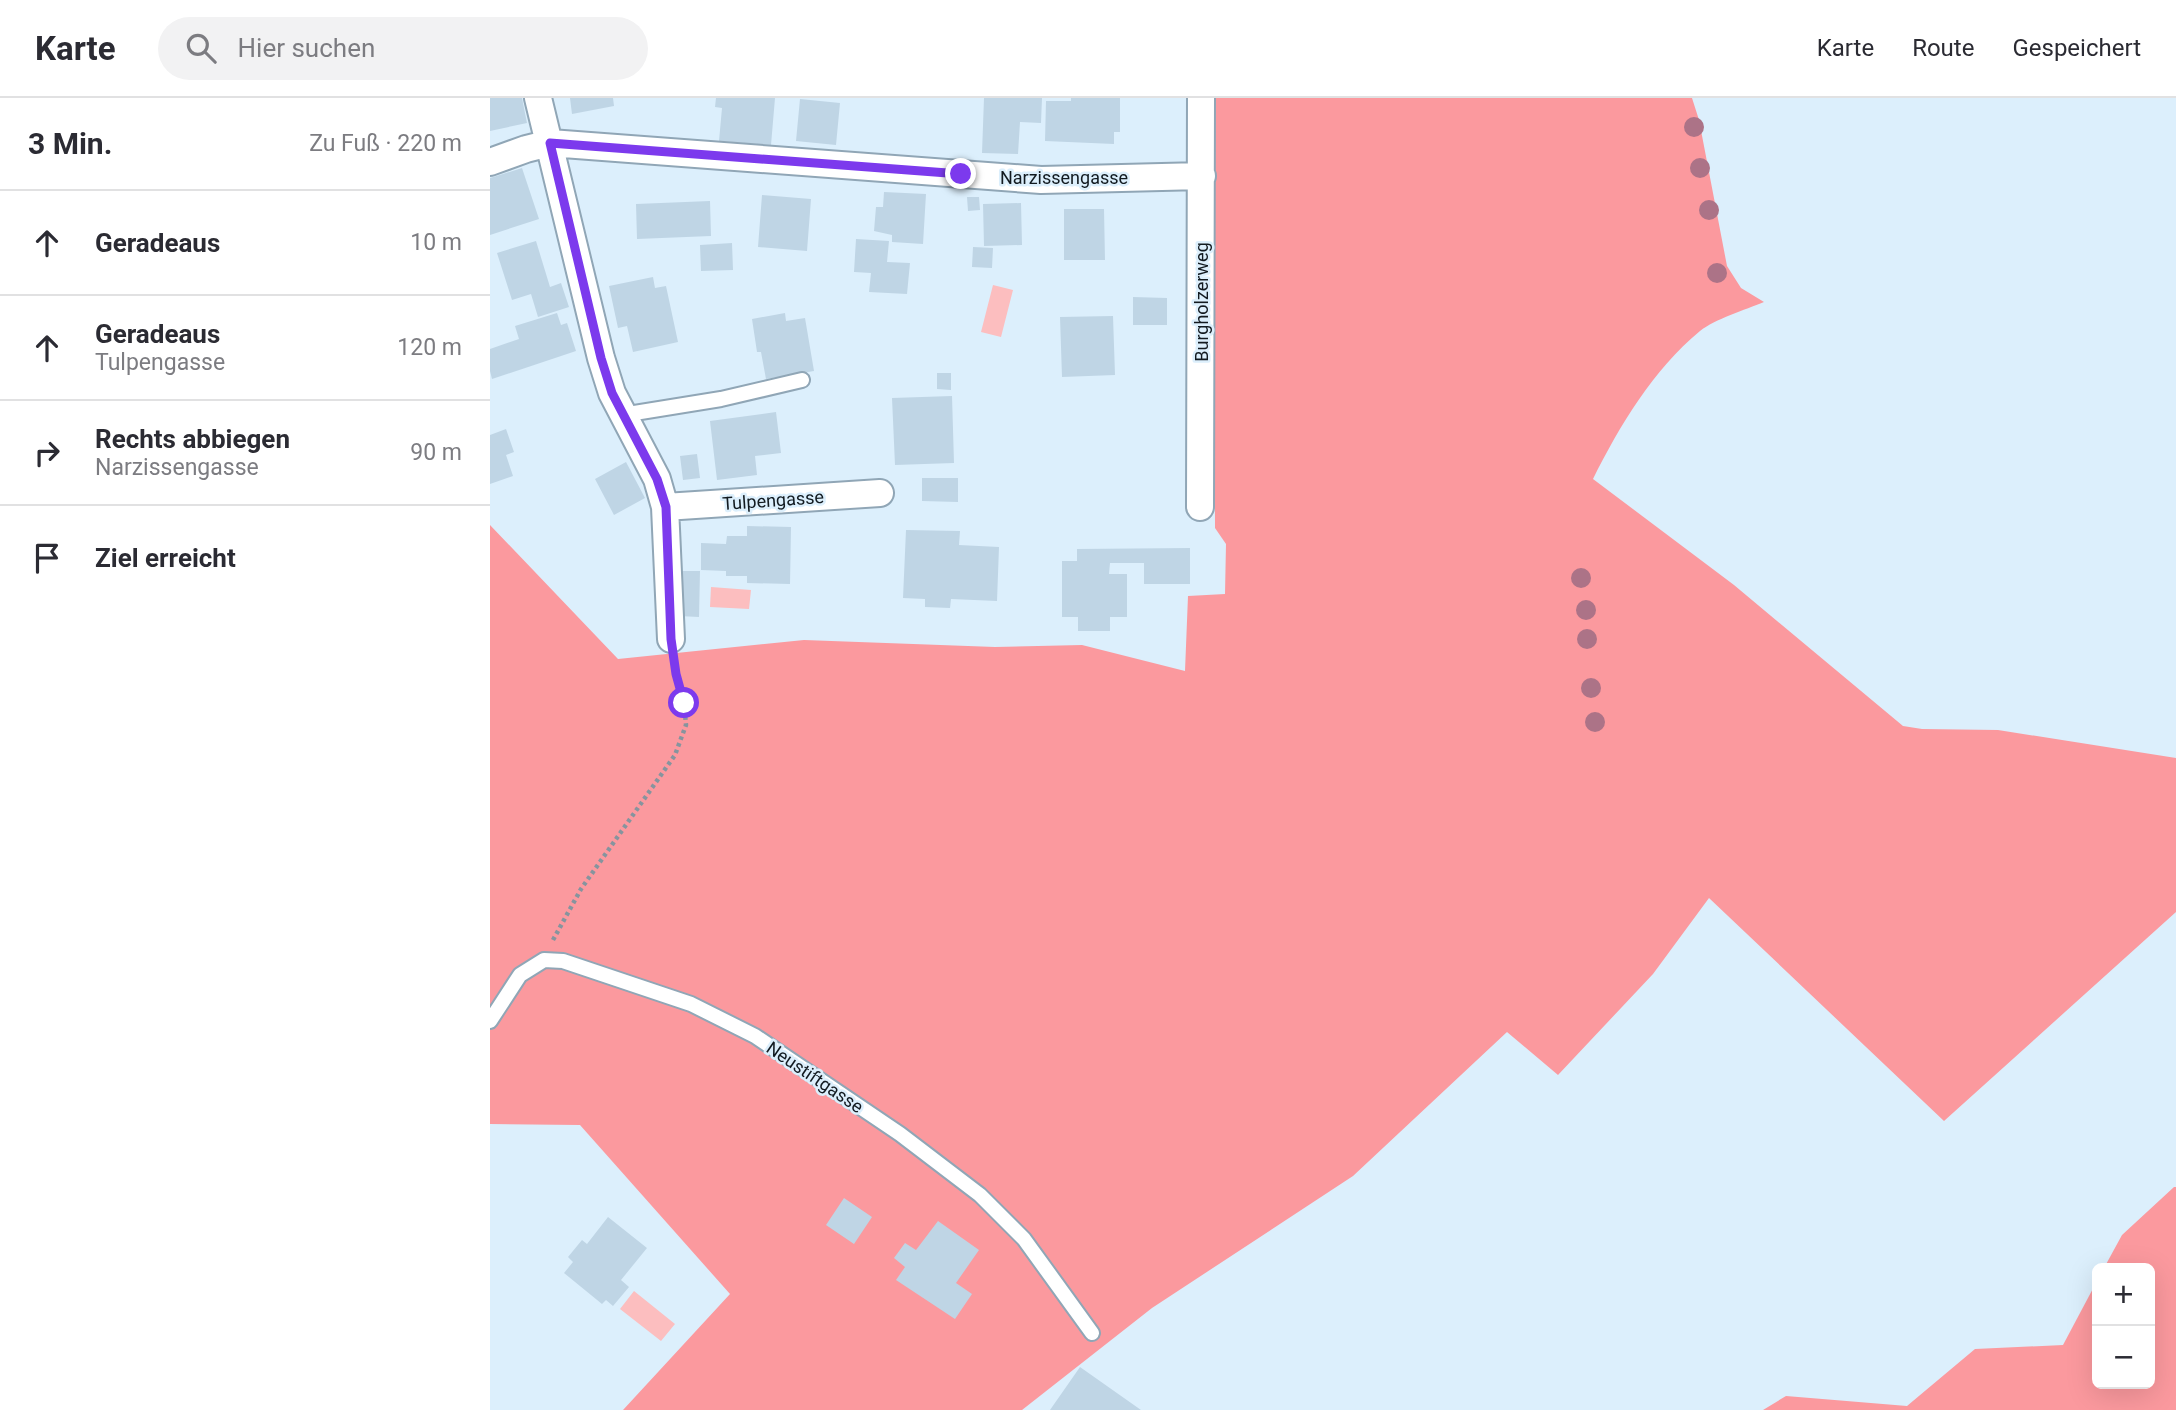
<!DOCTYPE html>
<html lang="de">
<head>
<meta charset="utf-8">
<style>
  :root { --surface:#fff; --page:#f2f2f3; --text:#2b2b33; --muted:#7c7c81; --line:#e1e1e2 }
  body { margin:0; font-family:Roboto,sans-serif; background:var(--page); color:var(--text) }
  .controls { position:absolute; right:21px; bottom:21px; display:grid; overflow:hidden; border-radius:10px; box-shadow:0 7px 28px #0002 }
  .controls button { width:63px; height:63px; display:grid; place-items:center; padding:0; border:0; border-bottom:2px solid var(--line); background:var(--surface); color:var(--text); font:35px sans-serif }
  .stop { position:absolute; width:21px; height:21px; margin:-16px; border:5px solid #7c3aed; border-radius:50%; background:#fff }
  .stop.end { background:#7c3aed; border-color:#fff; box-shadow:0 2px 7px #0008 }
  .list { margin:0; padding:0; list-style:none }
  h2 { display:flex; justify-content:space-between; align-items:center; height:91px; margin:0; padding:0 28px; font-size:30px }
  h2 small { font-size:23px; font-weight:400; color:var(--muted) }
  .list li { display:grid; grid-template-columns:46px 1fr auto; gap:21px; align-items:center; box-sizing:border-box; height:105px; padding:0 28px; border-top:2px solid var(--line) }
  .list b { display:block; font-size:26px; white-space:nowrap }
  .list p { margin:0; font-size:23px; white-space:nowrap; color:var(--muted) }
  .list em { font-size:23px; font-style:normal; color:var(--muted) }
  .icon { flex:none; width:38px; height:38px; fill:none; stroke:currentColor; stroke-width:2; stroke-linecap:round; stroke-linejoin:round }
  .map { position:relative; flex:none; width:1686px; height:1312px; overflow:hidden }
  header { display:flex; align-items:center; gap:42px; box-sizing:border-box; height:98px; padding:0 35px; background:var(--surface); border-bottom:2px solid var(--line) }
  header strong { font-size:33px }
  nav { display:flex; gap:38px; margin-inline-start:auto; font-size:24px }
  .search { width:490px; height:63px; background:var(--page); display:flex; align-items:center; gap:18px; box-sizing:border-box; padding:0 24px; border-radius:38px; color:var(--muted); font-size:26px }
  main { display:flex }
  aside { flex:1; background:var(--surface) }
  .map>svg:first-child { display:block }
  .green { fill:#fb999e }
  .water { fill:#fcbebf }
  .building { fill:#bfd5e5 }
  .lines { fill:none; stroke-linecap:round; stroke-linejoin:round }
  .lane-casing { stroke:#90a6b6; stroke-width:18 }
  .street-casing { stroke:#90a6b6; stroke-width:30 }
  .path { stroke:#86949e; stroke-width:4.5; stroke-dasharray:3.5 3.5; stroke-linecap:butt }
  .lane { stroke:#fff; stroke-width:14 }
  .street { stroke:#fff; stroke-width:26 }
  .tree { fill:#ac7387 }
  .route { stroke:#7c3aed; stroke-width:9 }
  .labels { text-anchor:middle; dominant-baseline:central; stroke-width:5; stroke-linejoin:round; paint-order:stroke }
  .street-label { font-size:18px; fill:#121a20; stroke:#dceffc }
</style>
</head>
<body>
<header>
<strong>Karte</strong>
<div class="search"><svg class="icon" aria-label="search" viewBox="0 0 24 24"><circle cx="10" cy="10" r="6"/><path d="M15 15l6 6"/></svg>Hier suchen</div>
<nav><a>Karte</a><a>Route</a><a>Gespeichert</a></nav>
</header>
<main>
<aside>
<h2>3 Min.<small>Zu Fuß · 220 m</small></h2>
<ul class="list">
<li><svg class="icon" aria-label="ahead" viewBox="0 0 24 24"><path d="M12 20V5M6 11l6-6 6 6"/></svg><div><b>Geradeaus</b></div><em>10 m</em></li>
<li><svg class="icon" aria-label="ahead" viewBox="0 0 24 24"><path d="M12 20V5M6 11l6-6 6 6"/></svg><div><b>Geradeaus</b><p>Tulpengasse</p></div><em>120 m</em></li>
<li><svg class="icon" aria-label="right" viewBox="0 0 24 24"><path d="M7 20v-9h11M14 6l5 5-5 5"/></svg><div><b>Rechts abbiegen</b><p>Narzissengasse</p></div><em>90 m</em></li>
<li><svg class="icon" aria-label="arrive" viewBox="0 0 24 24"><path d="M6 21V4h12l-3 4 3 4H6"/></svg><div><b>Ziel erreicht</b></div></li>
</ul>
</aside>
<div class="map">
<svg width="1686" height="1312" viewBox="0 0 1686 1312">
  <rect width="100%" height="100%" fill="#dceffc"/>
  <!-- green -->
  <path class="green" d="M724,0H1202L1209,22L1237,168L1251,190L1274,204C1255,212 1225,221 1210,233C1163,272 1130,327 1103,381L1244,487L1413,628L1432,631L1508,632L1686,660V814L1454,1023L1219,800L1163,876L1068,977L1017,934L863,1078L662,1210L532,1312H133L240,1196L90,1027L0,1026V427L128,561L314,542L505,549L592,547L695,573L698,498L735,496L736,446L725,430Z
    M1684,1089H1686V1312H1273L1296,1298L1417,1308L1485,1251L1573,1247L1607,1183V1286H1660V1170H1614L1632,1137Z"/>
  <!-- water -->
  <path class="water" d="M503,187L523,192L511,239L491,234Z
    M221,489L261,492L259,511L220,509Z
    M144,1193L185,1226L171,1243L130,1211Z"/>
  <!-- building -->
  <path class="building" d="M0,0H32L37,25L0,33Z
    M80,0H123L124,8L82,16Z
    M226,0H285L281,47L229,43L232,10L225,9Z
    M494,0H552L551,25L530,24L528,56L492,55Z
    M581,0H630V34H624V46L555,43L556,3H581Z
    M310,1L350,5L346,47L306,43Z
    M32,70L49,121L0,137V80Z
    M394,94L436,96L433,146L402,144V137L384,133L386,109H393Z
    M272,97L321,101L317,153L268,149Z
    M477,99H489L490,112L478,113Z
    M220,103L221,138L147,141L146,106Z
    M531,105L532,147L494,148L493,106Z
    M574,111H614L615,162H574Z
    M366,141L399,143L397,164L420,165L417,196L379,194L381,175L364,174Z
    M46,143L60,189L71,185L79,209L48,219L41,196L22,202L7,155Z
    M242,145L243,172L211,173L210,147Z
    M483,149L503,150L502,170L482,169Z
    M163,179L165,190L176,188L188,244L143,254L137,228L128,230L119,188Z
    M643,199L677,200V227H643Z
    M67,215L71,227L77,225L86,253L2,281L0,273V251L29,241L25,228Z
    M295,215L296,223L315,220L324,273L276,281L271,254H267L262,221Z
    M623,218L625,277L572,279L570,219Z
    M447,275H461V292L447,291Z
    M462,298L464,365L405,367L402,300Z
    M286,314L291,355L265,358L267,377L227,382L220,323Z
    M16,331L24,354L16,357L23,378L0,386V337Z
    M207,356L210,380L193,382L190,358Z
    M136,364L155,400L124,417L105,381Z
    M432,380H468V404L432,403Z
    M257,428L301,429L300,486L257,485V478H236V473L211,472V445L236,446L237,438H257Z
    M416,432L470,433L469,447L509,449L507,503L461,501L460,510L435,509V501L413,500Z
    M700,450V486H654V465H620L619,476H637V519H620V533H588V519H572V463H587V451Z
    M189,473H210L209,519L188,518Z
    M354,1100L382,1119L364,1146L336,1127Z
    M118,1119L157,1150L131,1182L139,1189L123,1208L116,1202L112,1206L74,1175L83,1164L78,1159L92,1142L97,1146Z
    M448,1123L489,1152L466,1185L482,1196L465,1221L406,1182L415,1169L404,1160L415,1145L426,1152Z
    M590,1269L651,1312H560Z"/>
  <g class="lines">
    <!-- lane casing -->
    <g class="lane-casing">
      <path id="lane" d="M132,317L231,301L312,282
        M0,923L30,877L54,862L73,863L201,906L265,938L410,1036L490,1097L534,1141L602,1235"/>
    </g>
    <!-- street casing -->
    <g class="street-casing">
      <path id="street" d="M48,0L111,260L122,295L167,381L175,409L181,541
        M0,64L36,51L60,45L551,82L712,78
        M175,409L390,395
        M710,409L711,0"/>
    </g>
    <!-- path -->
    <path class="path" d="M63,842L91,791L185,657L196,627L194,605L184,565"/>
    <!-- lane -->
    <use href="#lane" class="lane"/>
    <!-- street -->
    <use href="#street" class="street"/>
  </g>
  <!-- trees -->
  <g class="tree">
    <circle cx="1204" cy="29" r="10"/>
    <circle cx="1210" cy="70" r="10"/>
    <circle cx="1219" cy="112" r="10"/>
    <circle cx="1227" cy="175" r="10"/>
    <circle cx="1091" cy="480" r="10"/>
    <circle cx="1096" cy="512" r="10"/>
    <circle cx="1097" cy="541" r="10"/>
    <circle cx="1101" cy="590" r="10"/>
    <circle cx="1105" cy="624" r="10"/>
  </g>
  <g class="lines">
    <!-- route -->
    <path class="route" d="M194,605L186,576L181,541L176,409L167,381L122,295L111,260L60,45L471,76"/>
  </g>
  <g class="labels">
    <!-- street labels -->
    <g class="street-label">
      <text x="574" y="79">Narzissengasse</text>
      <text transform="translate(711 204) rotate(-90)">Burgholzerweg</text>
      <text transform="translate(283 402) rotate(-4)">Tulpengasse</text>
      <text transform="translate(325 979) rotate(34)">Neustiftgasse</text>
    </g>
  </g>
</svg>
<div class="controls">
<button>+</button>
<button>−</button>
</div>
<div class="stop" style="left:194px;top:605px"></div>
<div class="stop end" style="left:471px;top:76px"></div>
</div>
</main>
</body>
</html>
